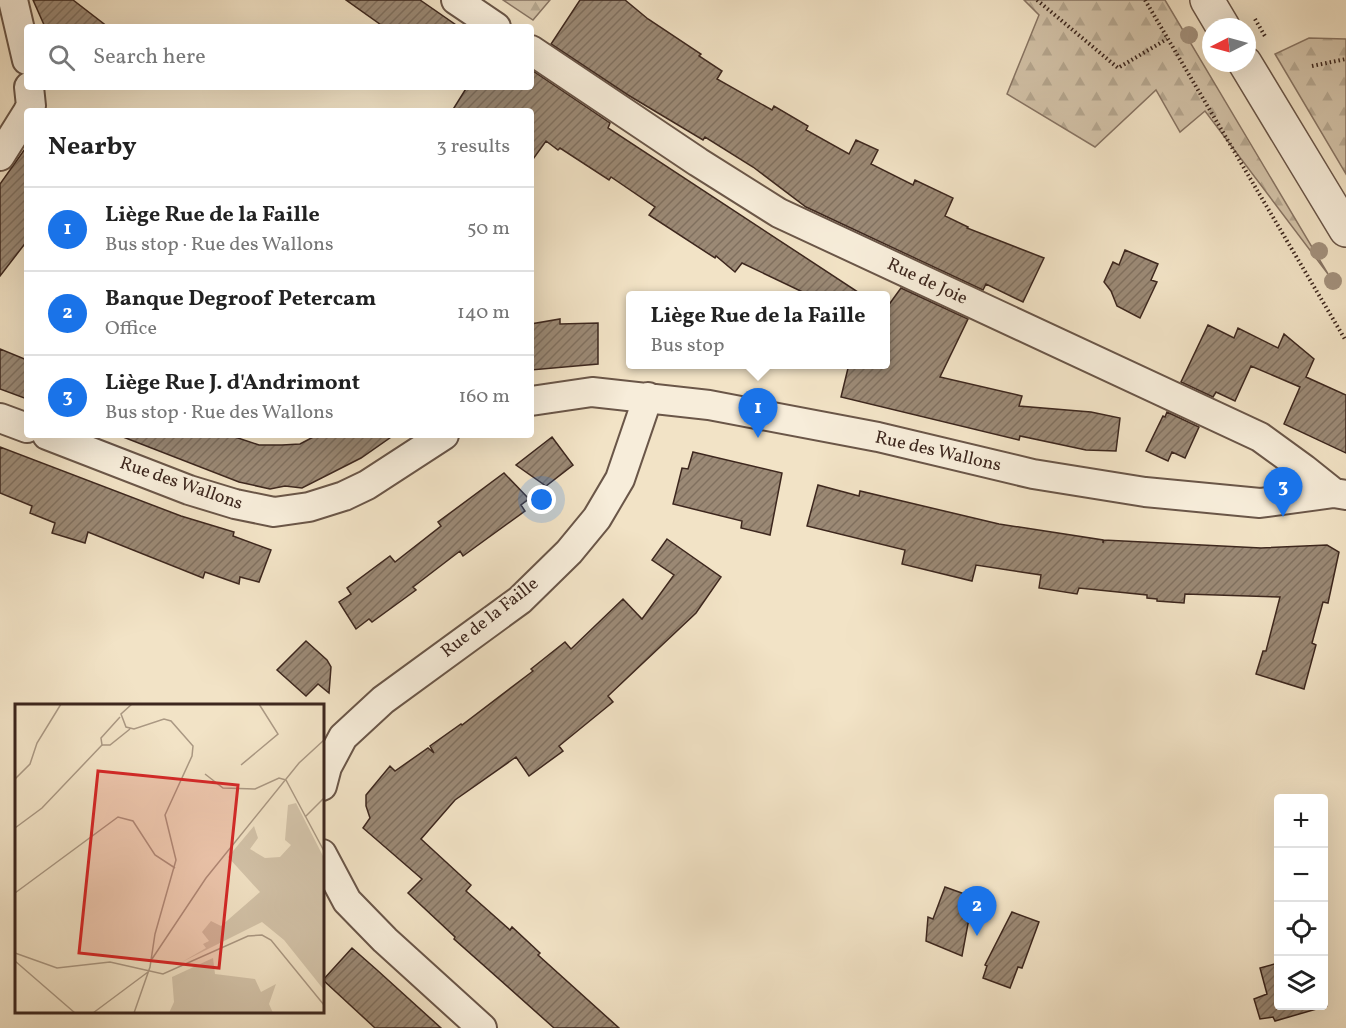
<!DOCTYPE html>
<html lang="en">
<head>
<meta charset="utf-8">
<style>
  :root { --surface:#fff; --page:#f2f2f2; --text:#222; --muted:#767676; --line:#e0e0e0; --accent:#1a73e8 }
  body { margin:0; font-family:Vollkorn,serif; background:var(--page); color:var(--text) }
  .controls { position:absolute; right:18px; bottom:18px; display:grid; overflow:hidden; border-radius:6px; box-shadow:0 6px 24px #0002 }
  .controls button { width:54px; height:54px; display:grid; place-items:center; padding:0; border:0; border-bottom:2px solid var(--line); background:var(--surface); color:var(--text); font:30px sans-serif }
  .compass { position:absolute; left:1202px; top:18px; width:54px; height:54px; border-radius:50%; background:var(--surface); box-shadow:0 6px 24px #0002; rotate:264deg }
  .you { position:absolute; left:542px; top:500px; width:21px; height:21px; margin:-15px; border:4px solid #fff; border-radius:50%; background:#1a73e8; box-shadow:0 0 0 9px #1a73e833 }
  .badge { display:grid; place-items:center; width:39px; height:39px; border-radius:50%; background:var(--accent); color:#fff; font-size:20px; font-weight:700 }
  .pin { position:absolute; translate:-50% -50px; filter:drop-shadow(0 2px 3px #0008) }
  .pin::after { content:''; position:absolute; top:32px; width:21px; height:18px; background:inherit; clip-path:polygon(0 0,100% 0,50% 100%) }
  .popup { position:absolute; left:626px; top:291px; width:264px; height:78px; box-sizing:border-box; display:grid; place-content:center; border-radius:6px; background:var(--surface); filter:drop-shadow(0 2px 4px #0005); font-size:20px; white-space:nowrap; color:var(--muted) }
  .popup b { font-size:22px; color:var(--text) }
  .popup::after { content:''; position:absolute; left:50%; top:100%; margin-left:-12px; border:12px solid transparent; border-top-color:var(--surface) }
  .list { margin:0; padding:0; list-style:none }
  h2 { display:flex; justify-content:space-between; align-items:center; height:78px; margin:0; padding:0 24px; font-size:26px }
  h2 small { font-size:20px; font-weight:400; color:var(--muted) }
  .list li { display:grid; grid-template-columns:39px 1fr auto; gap:18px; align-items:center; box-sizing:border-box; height:84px; padding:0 24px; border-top:2px solid var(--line) }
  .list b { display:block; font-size:22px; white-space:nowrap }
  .list p { margin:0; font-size:20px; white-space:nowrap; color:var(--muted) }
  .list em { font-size:20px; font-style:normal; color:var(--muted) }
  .icon { flex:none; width:33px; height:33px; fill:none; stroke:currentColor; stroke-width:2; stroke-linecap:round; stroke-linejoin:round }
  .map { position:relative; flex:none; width:1346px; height:1028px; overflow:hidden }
  .search { position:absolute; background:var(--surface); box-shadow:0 6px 24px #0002; left:24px; top:24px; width:510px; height:66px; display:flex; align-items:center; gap:15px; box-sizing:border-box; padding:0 21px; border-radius:6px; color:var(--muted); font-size:22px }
  .panel { position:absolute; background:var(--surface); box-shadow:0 6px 24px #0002; left:24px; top:108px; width:510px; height:330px; border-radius:6px }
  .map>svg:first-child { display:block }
  .forest { fill:url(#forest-firs); stroke:#887564; stroke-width:1.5 }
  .building { fill:url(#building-hatch); stroke:#3d271e; stroke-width:1.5 }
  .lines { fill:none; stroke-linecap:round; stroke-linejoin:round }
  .minor-casing { stroke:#6a5648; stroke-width:32 }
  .tertiary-casing { stroke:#6a5648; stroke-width:36 }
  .path { stroke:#3d271e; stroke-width:4; stroke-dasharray:1.5 3; stroke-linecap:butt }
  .minor { stroke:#f7edda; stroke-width:28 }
  .tertiary { stroke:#f7edda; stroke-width:33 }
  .tree { fill:#a3917d }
  .labels { text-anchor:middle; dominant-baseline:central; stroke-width:4.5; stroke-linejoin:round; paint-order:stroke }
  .street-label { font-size:18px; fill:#3d271e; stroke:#f7edda }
  .inset-road { fill:none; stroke:#aa9883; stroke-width:1.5 }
  .view { fill:#d62828; fill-opacity:0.15; stroke:#d62828; stroke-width:3 }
  .inset-edge { fill:none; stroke:#3d271e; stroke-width:3 }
</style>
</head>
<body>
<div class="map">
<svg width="1346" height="1028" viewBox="0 0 1346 1028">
  <defs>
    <pattern id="forest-firs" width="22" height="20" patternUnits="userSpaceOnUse" patternTransform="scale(1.5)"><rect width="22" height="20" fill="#d3c3a9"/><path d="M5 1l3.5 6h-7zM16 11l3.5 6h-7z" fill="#b6a891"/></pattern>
    <pattern id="building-hatch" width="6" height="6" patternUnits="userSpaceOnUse" patternTransform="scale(1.5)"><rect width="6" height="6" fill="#9b8975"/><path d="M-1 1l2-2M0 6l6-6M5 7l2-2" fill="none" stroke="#80705f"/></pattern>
  </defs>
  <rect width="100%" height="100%" fill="#f2e3c6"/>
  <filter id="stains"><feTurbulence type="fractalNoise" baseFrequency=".00333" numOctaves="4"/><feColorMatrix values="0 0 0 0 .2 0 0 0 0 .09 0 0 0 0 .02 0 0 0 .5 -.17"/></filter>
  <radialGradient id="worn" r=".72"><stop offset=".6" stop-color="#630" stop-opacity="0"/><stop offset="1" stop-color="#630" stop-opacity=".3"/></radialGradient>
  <!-- forest -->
  <path class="forest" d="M503,0H550L533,20Z
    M1024,0H1165L1328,274L1205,111L1180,132L1156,90L1095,147L1007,94L1039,15Z
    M1309,38L1346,39V174L1275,54Z"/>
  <!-- building -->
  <path class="building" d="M33,0H73L108,27H45Z
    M346,0H420L459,27H384Z
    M580,0H625L648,19L701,54L699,56L722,71L717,79L772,110L774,106L808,126L806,130L849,154L856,140L878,150L871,164L913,185L915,180L953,198L945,216L968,227L967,228L1044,258L1023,302L986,284L983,290L806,207L753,167L705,137L703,140L628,95L551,44Z
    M533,71L610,123L608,128L864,296H811L742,263L735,272L716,256L715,258L649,215L655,207L611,177L609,180L560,148L558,150L546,141L531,162V111H452L467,87H531V75Z
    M27,146V241L0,276V184Z
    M1125,250L1158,264L1151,280L1157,282L1140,318L1117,306L1111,291L1104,282L1113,262L1119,265Z
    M901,288L968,319L940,377L1022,396L1019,406L1091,412L1120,418L1116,451L1086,450L1020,436L1019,440L841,397L849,364H885V310Z
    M560,319V324L598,323V364L531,370V324Z
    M1208,325L1234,338L1238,328L1278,348L1284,334L1314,359L1306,377L1346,395V453L1284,424L1300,387L1251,366L1235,401L1216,392L1213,397L1181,382Z
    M0,349L27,360V399L0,389Z
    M1167,412L1199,427L1185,458L1172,452L1168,461L1146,451L1163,416L1165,417Z
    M123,435H229L259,445H282L300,444L317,435H394L361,458L302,488L285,486L270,489L239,482L123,437Z
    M552,437L573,465L546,486L516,465Z
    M0,447L181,516L234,532L233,536L271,550L259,582L240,577L239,584L205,572L203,578L88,532L85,543L52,533L55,523L30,513L32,506L0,493Z
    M693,452L782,473L770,535L741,528L742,521L673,504L682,468L688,469Z
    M504,473L529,499L521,505L525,511L463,556L460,551L413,587L416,590L372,622L369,619L356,629L339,602L351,594L347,588L390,556L395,562L441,526L438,522Z
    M818,485L859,496L860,491L999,524L1103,540V543L1104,540L1261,548L1327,545L1339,552L1328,603L1323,602L1312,643L1316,645L1304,689L1256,674L1263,651H1266L1280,597L1185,594L1184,603L1157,601V599L1147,598V595L1079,588L1077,594L1039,588L1041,575L976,565L972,581L902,564L905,550L807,526Z
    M667,539L721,577L696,613L608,696L613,702L559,746L563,751L529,776L516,757L455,800L421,839L471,885L466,891L510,930L512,927L540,953L538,955L619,1028H554L454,939L455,937L408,893L422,879L363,828L370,818L366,806V795L390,766L395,771L428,748L434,753L430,746L461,724L462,725L533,671L531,669L565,642L571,649L623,599L642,619L674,575L652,560Z
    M306,641L327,660L331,667L329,693L318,684L306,696L277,670Z
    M945,887L973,897L962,956L926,941L928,917L933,919Z
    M1012,912L1039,922L1022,968L1018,967L1010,988L983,978L987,966L985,965Z
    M352,948L377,970L441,1028H375L323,980Z
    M1278,963V1005H1323V993L1327,1006L1275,1021L1273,1017L1260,1019L1254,999L1267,994L1260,968Z"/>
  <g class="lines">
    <!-- minor casing -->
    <g class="minor-casing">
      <path id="minor" d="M13,0L27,60
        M456,0L496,27
        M531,50L698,162L779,213L1260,437L1304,469L1334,493
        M28,111L31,106L29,87
        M0,156L27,113
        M531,401L592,392L709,405L878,437L1033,474L1145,492L1260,503L1334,493L1346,495
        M0,418L27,428
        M47,435L189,490L235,504L274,512L309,507L344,496L367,485L444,435
        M322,786L327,767L343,737L383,700L520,600L569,552L597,518L620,479L648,397
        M322,854L347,901L385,940L482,1028"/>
    </g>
    <!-- tertiary casing -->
    <g class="tertiary-casing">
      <path id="tertiary" d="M1207,0L1223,27
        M1245,63L1346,230"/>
    </g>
    <!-- path -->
    <path class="path" d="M1037,0L1118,68L1167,39
      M1145,0L1346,341
      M1255,19L1266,38
      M1312,66L1346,59"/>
    <!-- minor -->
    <use href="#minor" class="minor"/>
    <!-- tertiary -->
    <use href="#tertiary" class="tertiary"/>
  </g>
  <!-- trees -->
  <g class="tree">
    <circle cx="1189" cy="35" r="9"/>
    <circle cx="1319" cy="251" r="9"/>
    <circle cx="1333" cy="281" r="9"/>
  </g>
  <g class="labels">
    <!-- street labels -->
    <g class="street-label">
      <text transform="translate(927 282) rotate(25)">Rue de Joie</text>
      <text transform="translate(938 452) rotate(13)">Rue des Wallons</text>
      <text transform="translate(181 484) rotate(19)">Rue des Wallons</text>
      <text transform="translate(490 618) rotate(-38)">Rue de la Faille</text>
    </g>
  </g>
  <!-- overview -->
  <g transform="translate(15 704)">
    <rect width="309" height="309" fill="#f2e3c6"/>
    <path d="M281,99L309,154V286L269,236L247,218L167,258L191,244L188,240L194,237L187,228L196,217L206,222L245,188L213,153L239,122L243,134L235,145L250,154L265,153L276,141L270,136L273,101ZM198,254L200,270L240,275L246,288L261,280L254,300L258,309H154L159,298L157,273Z" fill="#d3c3a9"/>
    <path class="inset-road" d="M117,0L106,10L111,23L119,25L149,15L156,17L178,42L177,52L150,111L161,156L140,230L135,263L119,309M87,41H95L115,25M87,41L86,34L105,13M226,61L263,30L244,0M190,70L208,84L240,85L264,74L271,76M0,75L15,60L22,39L46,0M271,76L309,147M290,113L309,94M0,124L27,104L87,41M0,189L103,113L118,117L140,151L160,164M0,249L42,264L95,258L148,270L233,232L247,231L256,236L309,301M137,255L191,174L284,59L309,36M0,257L60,309M78,309L133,268"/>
    <path class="view" d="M83,67L223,81L204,264L64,249Z"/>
    <rect width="309" height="309" class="inset-edge"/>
  </g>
  <rect width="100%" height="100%" filter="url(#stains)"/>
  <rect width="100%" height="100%" fill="url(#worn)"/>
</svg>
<div class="controls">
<button>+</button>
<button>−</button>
<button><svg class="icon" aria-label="locate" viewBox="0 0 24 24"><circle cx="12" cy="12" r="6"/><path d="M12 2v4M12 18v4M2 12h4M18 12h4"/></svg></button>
<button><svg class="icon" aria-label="layers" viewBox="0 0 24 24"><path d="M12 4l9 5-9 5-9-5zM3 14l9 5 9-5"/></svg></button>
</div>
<svg class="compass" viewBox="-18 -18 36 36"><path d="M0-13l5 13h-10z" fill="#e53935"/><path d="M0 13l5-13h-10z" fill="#767676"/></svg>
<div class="you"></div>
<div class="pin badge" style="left:758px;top:438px">1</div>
<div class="popup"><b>Liège Rue de la Faille</b>Bus stop</div>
<div class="pin badge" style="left:977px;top:936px">2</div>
<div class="pin badge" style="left:1283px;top:517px">3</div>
<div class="search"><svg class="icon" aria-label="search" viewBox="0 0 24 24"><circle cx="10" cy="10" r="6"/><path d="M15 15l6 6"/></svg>Search here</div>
<section class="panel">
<h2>Nearby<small>3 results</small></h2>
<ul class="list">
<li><span class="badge">1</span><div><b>Liège Rue de la Faille</b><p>Bus stop · Rue des Wallons</p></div><em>50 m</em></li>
<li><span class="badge">2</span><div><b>Banque Degroof Petercam</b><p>Office</p></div><em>140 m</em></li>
<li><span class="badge">3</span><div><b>Liège Rue J. d'Andrimont</b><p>Bus stop · Rue des Wallons</p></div><em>160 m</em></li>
</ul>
</section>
</div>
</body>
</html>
